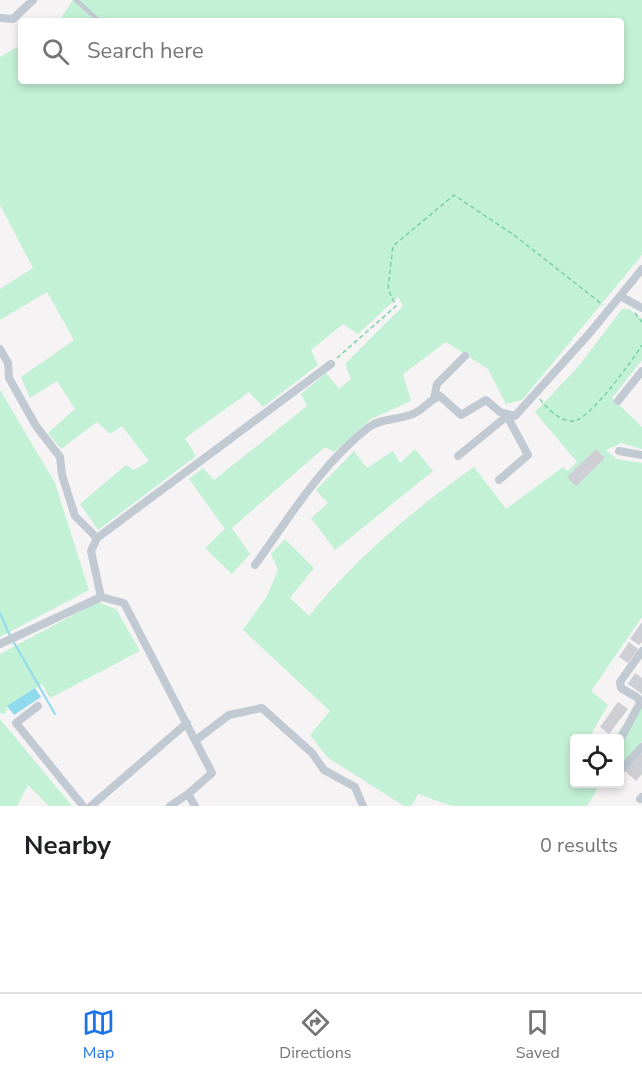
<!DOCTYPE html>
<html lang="en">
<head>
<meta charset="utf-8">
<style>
  :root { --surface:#fff; --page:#f6f6f6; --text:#202124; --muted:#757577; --line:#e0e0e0; --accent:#1a73e8 }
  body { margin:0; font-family:"Nunito Sans",sans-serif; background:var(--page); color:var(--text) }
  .controls { position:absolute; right:18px; bottom:18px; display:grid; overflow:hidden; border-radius:6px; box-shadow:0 3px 9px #0003 }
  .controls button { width:54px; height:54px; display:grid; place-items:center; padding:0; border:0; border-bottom:2px solid var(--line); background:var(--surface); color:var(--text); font:30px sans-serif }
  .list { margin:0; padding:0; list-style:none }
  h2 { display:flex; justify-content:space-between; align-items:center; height:78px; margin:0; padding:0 24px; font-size:26px }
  h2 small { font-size:20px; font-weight:400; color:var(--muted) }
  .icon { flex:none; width:33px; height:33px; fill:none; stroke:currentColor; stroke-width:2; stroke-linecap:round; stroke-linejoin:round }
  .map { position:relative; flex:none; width:642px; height:806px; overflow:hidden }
  .search { position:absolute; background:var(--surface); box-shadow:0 3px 9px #0003; left:18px; right:18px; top:18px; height:66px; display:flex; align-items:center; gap:15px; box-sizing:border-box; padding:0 21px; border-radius:6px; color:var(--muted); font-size:22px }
  .sheet { height:186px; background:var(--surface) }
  nav { display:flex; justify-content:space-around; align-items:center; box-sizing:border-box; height:84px; border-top:2px solid var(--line); background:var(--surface); font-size:16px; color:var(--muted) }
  nav a { display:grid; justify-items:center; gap:3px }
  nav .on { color:var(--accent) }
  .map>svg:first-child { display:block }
  .green { fill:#c3f1d5 }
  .water { fill:#90daee }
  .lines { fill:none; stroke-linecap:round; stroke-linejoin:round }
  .stream { stroke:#90daee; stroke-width:2 }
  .building { fill:#cdcfd5 }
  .path { stroke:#7ad0a6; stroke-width:1.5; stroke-dasharray:4.5 3; stroke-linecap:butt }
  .service { stroke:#c1cad2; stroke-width:4.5 }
  .minor { stroke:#c1cad2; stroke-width:8 }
</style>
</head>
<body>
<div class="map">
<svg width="642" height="806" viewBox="0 0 642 806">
  <rect width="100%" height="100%" fill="#f5f3f3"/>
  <!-- green -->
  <path class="green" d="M73,0H642V255L522,400L506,404L488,369L446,342L403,374L411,401L371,419L334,452L325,447L232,528L250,554L232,574L205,548L225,529L189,479L203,468L214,480L307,406L301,394L326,373L339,389L351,379L345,364L403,306L398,297L358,334L343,324L311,350L318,365L263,407L249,392L185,438L196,456L98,530L80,504L126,465L134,470L149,461L122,426L110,434L97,422L61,449L48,433L75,409L57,381L30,398L21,377L74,340L47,292L0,320V289L33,268L0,205V57L21,45V81H621V21H59Z
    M622,309H629L642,319V360L612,398L642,427V449L621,443L606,450L617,459L642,463V617L591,691L608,705L589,738H574V784H600L587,806H452L418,794L411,806H404L327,757L310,735L330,711L243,630L267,596L278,570L271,554L285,539L314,568L290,598L309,616C355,559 414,509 474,467L506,509L563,467L568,471L577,462L535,412L578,367Z
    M0,390L55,483L89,590L0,637Z
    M415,449L433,471L335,550L311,518L328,503L316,490L354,451L367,468L393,451L400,463Z
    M98,602L116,609L140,651L50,698L42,684L8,706L5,714L0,713V654Z
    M642,698V742L620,766V738H614Z
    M0,719L72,806H49L28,785L17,806H0Z"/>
  <!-- water -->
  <path class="water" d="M35,688L41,697L14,715L7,706Z"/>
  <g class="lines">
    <!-- stream -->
    <path class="stream" d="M0,613L10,636
      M13,641L55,714"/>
  </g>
  <!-- building -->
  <path class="building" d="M596,449L605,458L576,486L567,477Z
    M642,622V642L639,645L630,639Z
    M629,642L638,649L628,663L619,657Z
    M635,673L642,678V694L628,684Z
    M618,702L628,709L609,734L600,727Z
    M642,753V774L636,781L625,771Z"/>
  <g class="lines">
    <!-- path -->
    <path class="path" d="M635,313L642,322
      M337,358L396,306L388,289L393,246L454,195L514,235L603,305
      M540,399C546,408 562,423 574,421C591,418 632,361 642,345"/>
    <!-- service -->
    <path class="service" d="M76,0L99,21"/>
    <!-- minor -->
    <path class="minor" d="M0,18L13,19L33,0
      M620,296L642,269
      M0,349L8,363L9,378L36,426L60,457L62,475L75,516L97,538L91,551L101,597L124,603L212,773L188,794L170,806
      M434,399L437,384L465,356
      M618,401L642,371
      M619,451L642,455
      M458,456L507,416L528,455L499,480
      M97,538L331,364
      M255,565C289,518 322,463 369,427C382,418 398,420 413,414C423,410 429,400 440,396L461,415L486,400L500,412L515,416L588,335L620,296L642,308
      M0,644L101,597
      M38,706L16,723L83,806
      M196,740L229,715L262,708L312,753L324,770L355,787L363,806
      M620,740L640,703L638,698L621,688L620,682L642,651
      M620,771L642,747
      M188,794L195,806
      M640,799L642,797
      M91,806L187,723"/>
  </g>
</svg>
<div class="controls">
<button><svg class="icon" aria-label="locate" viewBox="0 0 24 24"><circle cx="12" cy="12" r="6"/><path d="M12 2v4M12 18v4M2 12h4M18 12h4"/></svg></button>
</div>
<div class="search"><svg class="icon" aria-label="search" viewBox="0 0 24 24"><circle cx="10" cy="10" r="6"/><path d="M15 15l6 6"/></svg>Search here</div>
</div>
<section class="sheet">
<h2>Nearby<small>0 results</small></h2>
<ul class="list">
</ul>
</section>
<nav>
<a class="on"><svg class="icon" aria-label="map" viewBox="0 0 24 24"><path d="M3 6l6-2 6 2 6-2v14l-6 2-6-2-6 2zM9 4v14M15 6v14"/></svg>Map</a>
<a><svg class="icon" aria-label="directions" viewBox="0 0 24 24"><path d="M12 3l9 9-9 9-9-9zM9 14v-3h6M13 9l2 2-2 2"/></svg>Directions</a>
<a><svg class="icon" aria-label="saved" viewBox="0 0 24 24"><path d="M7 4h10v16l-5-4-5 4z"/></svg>Saved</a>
</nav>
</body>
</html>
